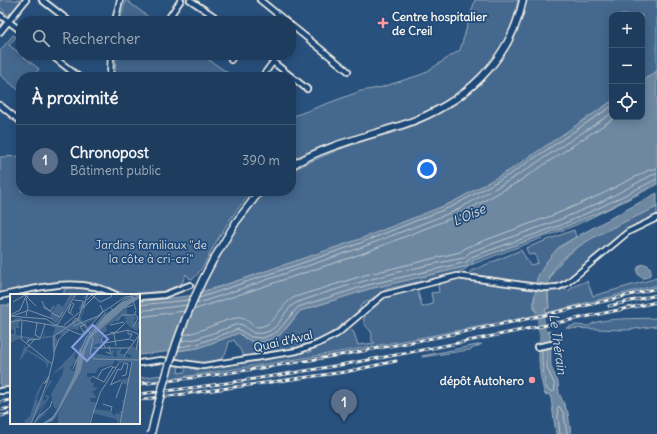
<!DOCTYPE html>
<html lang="fr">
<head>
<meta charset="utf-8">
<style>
  :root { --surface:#1e3d5e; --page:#264464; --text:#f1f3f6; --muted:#a1aebc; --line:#3c5673; --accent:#ff9aa2 }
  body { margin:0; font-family:Delius,sans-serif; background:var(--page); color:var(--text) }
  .controls { position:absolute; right:12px; top:12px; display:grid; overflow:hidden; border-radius:8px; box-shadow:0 2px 10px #0003 }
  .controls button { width:36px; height:36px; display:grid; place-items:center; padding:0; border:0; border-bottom:1px solid var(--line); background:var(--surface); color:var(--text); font:20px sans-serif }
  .you { position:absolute; left:427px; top:169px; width:14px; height:14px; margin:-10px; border:3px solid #fff; border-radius:50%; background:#1a73e8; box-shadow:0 0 0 6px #1a73e833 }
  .badge { display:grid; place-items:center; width:26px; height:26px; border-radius:50%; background:var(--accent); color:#fff; font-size:13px; font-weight:700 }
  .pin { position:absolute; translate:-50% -33px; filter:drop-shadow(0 1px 2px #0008) }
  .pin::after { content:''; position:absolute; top:21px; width:14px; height:12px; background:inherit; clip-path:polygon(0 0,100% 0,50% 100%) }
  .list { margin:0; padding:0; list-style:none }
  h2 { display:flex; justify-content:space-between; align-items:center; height:52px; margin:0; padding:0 16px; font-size:17px }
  h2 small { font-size:13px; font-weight:400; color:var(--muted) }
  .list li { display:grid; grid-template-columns:26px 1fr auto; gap:12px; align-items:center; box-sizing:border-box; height:72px; padding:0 16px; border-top:1px solid var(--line) }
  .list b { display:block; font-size:15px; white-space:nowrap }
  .list p { margin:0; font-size:13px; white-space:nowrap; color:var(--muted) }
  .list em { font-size:13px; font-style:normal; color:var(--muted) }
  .icon { flex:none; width:22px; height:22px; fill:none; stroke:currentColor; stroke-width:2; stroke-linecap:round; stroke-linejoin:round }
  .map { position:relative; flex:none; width:657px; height:434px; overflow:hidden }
  .search { position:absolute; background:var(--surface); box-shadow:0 2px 10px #0003; left:16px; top:16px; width:280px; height:44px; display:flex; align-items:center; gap:10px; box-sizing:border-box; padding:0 14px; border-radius:16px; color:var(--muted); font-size:15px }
  .panel { position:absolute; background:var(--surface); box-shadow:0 2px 10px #0003; left:16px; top:72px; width:280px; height:124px; border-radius:16px }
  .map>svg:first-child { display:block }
  .green { fill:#45688e; stroke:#9cacbb }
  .water { fill:#6e88a2; stroke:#a4b2be }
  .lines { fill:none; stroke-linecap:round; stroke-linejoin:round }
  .shore { stroke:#bec7cc; stroke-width:1 }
  .river { stroke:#6e88a2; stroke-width:8 }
  .minor-casing { stroke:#f4f1e8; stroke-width:8 }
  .major-casing { stroke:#f4f1e8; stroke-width:9 }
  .minor { stroke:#1f4a7a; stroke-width:4.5 }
  .major { stroke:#1f4a7a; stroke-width:6 }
  .rail-casing { stroke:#f4f1e8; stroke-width:3 }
  .rail { stroke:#1f4a7a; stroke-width:1.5; stroke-dasharray:4.5; stroke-linecap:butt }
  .major-bridge-casing { stroke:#f4f1e8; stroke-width:9; stroke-linecap:butt }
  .major-bridge { stroke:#1f4a7a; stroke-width:6 }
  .poi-dot { fill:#ff9aa2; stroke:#1f4a7a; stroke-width:1.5 }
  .labels { text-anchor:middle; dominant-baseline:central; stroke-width:3.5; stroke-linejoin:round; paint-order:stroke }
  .poi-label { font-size:12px; font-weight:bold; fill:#f4f1e8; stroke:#1f4a7a; text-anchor:start }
  .park-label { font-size:12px; fill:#dadcda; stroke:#1f4a7a }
  .street-label { font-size:12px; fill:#f4f1e8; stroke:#1f4a7a }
  .water-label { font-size:13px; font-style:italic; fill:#d9dcda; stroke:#1f4a7a }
  .inset-road { fill:none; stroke:#7a91a8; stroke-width:1 }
  .view { fill:#88a0e0; fill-opacity:0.15; stroke:#88a0e0; stroke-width:2 }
  .inset-edge { fill:none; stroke:#f4f1e8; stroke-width:2 }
</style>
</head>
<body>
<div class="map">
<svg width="657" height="434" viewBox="0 0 657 434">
  <rect width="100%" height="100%" fill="#28517e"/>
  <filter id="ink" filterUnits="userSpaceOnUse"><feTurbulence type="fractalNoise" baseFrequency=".025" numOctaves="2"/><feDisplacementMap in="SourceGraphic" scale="8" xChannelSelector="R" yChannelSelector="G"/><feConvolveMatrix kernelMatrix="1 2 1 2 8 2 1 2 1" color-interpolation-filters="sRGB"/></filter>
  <g filter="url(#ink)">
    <!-- green -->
    <path class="green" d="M0,0H23L11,16H9L0,7Z
      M126,0L154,21H120Z
      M475,0H518C515,15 511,30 504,43C487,72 458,97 428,111C406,121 382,127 359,134C335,142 312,148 291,161V117L361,91L379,88L423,74L460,50Z
      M526,0H657V71L642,81V15H612V101C564,136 505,178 451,203C374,238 292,263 212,289L201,291L240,219L264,191H291V171C312,161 333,151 355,144C373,137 393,134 410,127C468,105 510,60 526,0Z
      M13,35L16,37L9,45L39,69L33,77H21V92L0,75V51Z
      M116,55H202L234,77H115Z
      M21,156V191H253C241,204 230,218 221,234C211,249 206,266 193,279L189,278L186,274L182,283L165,291L128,294L84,283L0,294V157Z
      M657,183V185L576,225L473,264L472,261L562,228L607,209Z
      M657,207V215L621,235L566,280L560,284L548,286L534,297V308L537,315C415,340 292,361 168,379L173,364L179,365L178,373L185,372L186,366L196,370L269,359L305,351L310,353L313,347L350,328L354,333L358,345L375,343L372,341C371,338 373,334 371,332C369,328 362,324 364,319C370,297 397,293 417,289L422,307L433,304L431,293L439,292L438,284L461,277L496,284L498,279L469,274L471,271L521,250L530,265L538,263L535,254L529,255L526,248L574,230L576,237L560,246L550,279C563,244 625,222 657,207Z
      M469,266L464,270L456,273L387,289L360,306L361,309C350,318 340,327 329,334C305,349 273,353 245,356L242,353L234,340L229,342C228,346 227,351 225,354C215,369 188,364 176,358L178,351L198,348L239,333L245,339L286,329L300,311L369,289Z
      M657,278V285L546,313L545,309L549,308L548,289H563L569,291L572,287L587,281L593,296Z
      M71,285L89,287L109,295H64V290Z
      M657,318V326L627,330L566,328L575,325L589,326C597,317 644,319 657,318Z
      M482,344L469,350L422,357V356Z
      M162,375L160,380L139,382V378Z"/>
    <!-- water -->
    <path class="water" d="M657,71V183L607,209L562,228L472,261L473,264L469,266L369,289L300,311L280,335L263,342L250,341L239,333L198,348L139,355V302L195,295L357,240L451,203L510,170L612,101V117H642V81Z
      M657,193V207C630,220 563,246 551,274C547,285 547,297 549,308L545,309L546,313L537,315L534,303L537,278L546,262L557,249L574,238Z
      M637 271a7 7 0 1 1 14 0a7 7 0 1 1-14 0Z
      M0,305H11V387L0,389Z
      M550,331L551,367L558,382L559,393L568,413L571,434H556L551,398L549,394L545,395C539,374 537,355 541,333Z"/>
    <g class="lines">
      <!-- shore -->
      <path class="shore" d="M199,298L358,244L453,206L512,173L612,106
        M196,304L360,248L455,211L515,177L612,113
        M139,305L189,300
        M193,310L361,254L457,216L518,182L616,117
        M139,311L187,305
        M139,317L184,311
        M184,335C199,333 230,316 241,318C247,319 250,324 255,327C276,328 278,305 295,297L365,275L460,252L467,247L556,214L600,195L649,170L657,168
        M181,341L196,339L238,324L243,325L253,333C282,337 280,309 298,302C352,283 408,268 464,258L470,252L559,220L603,201L652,175L657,174
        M179,347L197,344L238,329L251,337L263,338L277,332L298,307L368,285L467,262L471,257L561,225L605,205L657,179
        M542,349V363L546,387L548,390L553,392L555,390L554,383L547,368V348
        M560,434L557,408L559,406L564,414L567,434"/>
      <!-- river -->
      <path class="river" d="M541,303L540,314L544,343"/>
      <!-- minor casing -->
      <g class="minor-casing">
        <path id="minor" d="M42,0L69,21
          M190,0L214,16L211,21
          M260,0L286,21
          M0,15L21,31
          M170,16L181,0
          M115,21L120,0
          M291,25L348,71
          M0,32L26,0
          M51,55L79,77
          M231,60L234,55
          M273,62L307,89
          M110,77L111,55
          M262,77L273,62L274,55
          M0,105L21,122
          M0,296C36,288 81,275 116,295
          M139,297L164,295L190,285
          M537,347L552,344
          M139,363L161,360L203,366L297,351L317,344L337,334L383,295L457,276L545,288L558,287L567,283L628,232L657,218
          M0,391L11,390"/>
      </g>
      <!-- major casing -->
      <g class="major-casing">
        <path id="major" d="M291,166C326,145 366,137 405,124C463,104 510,62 523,0
          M212,262L236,222L260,191"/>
      </g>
      <!-- minor -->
      <use href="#minor" class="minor"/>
      <!-- major -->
      <use href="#major" class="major"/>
      <!-- rail casing -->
      <g class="rail-casing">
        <path id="rail" d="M609,306L657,295
          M139,384C210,377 281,365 352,353C454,335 556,314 657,288
          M139,394C314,375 485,338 657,302
          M139,400L345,372L396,361
          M0,402L11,400
          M0,410L11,408
          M0,416L11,414"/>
      </g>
      <!-- rail -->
      <use href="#rail" class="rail"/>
      <!-- major-bridge casing -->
      <g class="major-bridge-casing">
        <path id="major-bridge" d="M151,434C164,375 183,315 212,262"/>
      </g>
      <!-- major-bridge -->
      <use href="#major-bridge" class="major-bridge"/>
    </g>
  </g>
  <!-- markers -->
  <g class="poi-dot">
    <path d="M381 17h4v4h4v4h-4v4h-4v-4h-4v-4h4z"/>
    <circle cx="532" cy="380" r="4"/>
  </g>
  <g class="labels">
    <!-- poi labels -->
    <g class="poi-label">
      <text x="392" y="16">Centre hospitalier<tspan x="392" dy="14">de Creil</tspan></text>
      <text x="524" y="380" text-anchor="end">dépôt Autohero</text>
    </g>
    <!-- park labels -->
    <g class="park-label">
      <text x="151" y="244">Jardins familiaux "de<tspan x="151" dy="14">la côte à cri-cri"</tspan></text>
    </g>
    <!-- street labels -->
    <g class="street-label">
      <text transform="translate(283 341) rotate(-13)">Quai d'Aval</text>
    </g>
    <!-- water labels -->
    <g class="water-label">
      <text transform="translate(469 215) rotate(-24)">L'Oise</text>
      <text transform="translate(558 344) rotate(82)">Le Thérain</text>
    </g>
  </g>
  <!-- overview -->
  <g transform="translate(10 294)">
    <rect width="130" height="130" fill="#28517e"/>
    <path d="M60,0H65L47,29H44L40,21L42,17L48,9L53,13ZM77,0L75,14L71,24L73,29L87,23L98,11L90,23L76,29V35L74,33H69V36L52,34L59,35L51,43L52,40L45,41L48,48L43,58L42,43L32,45L23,46L16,48L17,45L11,44L0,49V39L4,40V36L0,35V28L6,24H12L8,31L10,34H6V41L32,45L35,36L34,43L43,41L45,34L39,31L56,32L71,22L73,15L69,16V13L76,5L74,4ZM117,13V20L127,23L124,27L125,29L130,27L129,37V34L127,37L120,33L115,28L117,24L114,26L115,22L111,21L108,26L96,32L97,36L89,44L94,49L85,50L81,59L101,62L102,56H104L103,62L107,63L106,53L108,57L110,54L120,52L113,54L110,59L120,64L122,62L116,59L121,52L127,54L129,43V41H130L128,56L130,55V130H110V127L108,130L106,125L82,119L79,130H48V120L45,125L38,130L49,118L71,77L76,54L83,39ZM105,66L110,69L117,68L116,70L118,72L117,68H121L122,71L118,84L111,86L112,89L118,91L114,107L111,106L113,109L112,117H109L111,120L106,119L104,122L101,117L84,115L87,108H81L80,104H87L82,98L88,94L83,93L84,89L80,88L82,83H77V79H86L88,74L103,70ZM80,40L69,69L70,56L64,64L67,66L60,74L65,78L64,81L48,114L46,110L48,115L44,114L41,100L29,121L39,117L23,130L37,104L35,101L40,102L52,81L54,73L42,81L68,54L63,64ZM15,50V56H18L37,67L39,69L37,75L36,69L17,57L9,68ZM37,80L26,106L29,105L27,108L29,110L40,86L42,87L36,96L37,93L32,109L35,105V107L20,130H16L14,127L20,122L27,98Z" fill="#45688e" fill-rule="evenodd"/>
    <path d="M130,1V4L114,14L83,40L76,54L71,77L50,115L42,127L32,130L43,122L48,114L64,81L70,54L72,58L78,43L95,21L114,7Z" fill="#6e88a2"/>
    <path class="inset-road" d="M14,0L26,12M16,0L18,3L16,5L18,13L16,22M121,0L126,16M115,3L130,1M77,6L82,1L90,8M32,7L34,12L45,21L50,23L53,18M3,8L15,1M90,8L101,3L102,0M61,10L58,18L63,21M33,13L40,17L44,12M73,13L78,0M73,14L87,0M101,14L103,16L115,5L124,3M18,16L43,25M60,19L64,10L62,9M0,21L10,16L16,2M0,22L36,25M2,22L17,17M36,25L45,31L48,30L66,0M12,27L11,45L42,70M107,27L112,21H124L126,17M0,28L11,26L35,30M27,29L25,41L31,44M62,29L66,24L74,31M34,30L55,33M54,31L71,17L73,7L64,6M100,31L114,28M63,32L88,22L93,17L90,11M123,33L128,24L125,20M57,35L71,41L93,18L115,3M118,36V40H122L120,44M74,38L70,33L75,30L83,45L80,59L84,65L130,66M100,39L106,38L115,29M104,40L106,52M82,42L114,14L123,11M17,49L19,46L30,45L35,30M94,49L119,45L124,47M95,53L91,45L93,42L118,36L128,40M84,54H120M15,56L24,46M126,56L130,36M44,58L49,45L59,36M96,58L101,60L99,52M114,62L129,41M63,75L76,44L96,18M111,76L114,69L118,70L116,81L112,82M82,82L94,88M87,85L92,76L101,72L106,74M38,86L34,90L39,82M94,88L103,73M101,90L108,75L111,76M100,91L111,86M106,104L112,88M93,110L102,113L101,117M84,117L90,99L109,69M21,130L38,86L44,62V42L68,26L72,14M24,130L29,122L40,113L42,107M80,130L84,116M110,130L122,68"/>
    <path class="view" d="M83,31L98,45L77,67L62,53Z"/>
    <rect width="130" height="130" class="inset-edge"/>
  </g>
</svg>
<div class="controls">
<button>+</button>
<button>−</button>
<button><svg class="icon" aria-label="locate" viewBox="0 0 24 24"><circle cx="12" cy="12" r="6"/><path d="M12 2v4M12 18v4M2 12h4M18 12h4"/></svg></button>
</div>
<div class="you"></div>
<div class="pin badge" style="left:344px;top:422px;background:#5c6f8a">1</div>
<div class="search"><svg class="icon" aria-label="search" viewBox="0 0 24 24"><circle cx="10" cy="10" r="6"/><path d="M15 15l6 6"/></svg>Rechercher</div>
<section class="panel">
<h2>À proximité<small></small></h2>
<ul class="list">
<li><span class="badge" style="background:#5c6f8a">1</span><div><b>Chronopost</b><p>Bâtiment public</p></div><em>390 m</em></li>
</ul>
</section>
</div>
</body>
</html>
